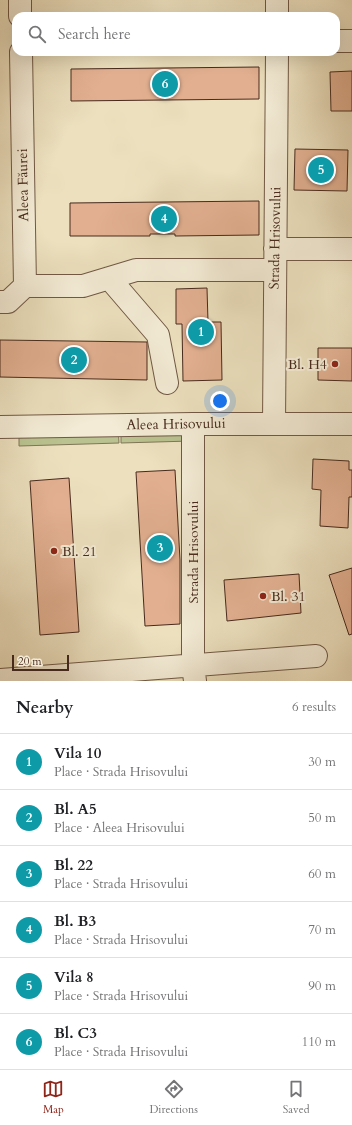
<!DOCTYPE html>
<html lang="en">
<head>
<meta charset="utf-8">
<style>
  :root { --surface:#fff; --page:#f6f6f6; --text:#202124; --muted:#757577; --line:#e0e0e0; --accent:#8f2418 }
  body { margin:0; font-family:Cardo,serif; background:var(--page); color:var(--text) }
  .scale { position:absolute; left:12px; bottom:10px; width:57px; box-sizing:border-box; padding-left:4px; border:2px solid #482a1d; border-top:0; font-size:11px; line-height:14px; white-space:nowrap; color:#482a1d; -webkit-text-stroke:3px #f3ebd5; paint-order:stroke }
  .you { position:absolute; left:220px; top:401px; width:14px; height:14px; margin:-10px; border:3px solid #fff; border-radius:50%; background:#1a73e8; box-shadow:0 0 0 6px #1a73e833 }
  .badge { display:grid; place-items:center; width:26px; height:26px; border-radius:50%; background:var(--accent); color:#fff; font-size:13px; font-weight:700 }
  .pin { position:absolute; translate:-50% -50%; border:2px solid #fff; box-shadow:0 1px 4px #0006 }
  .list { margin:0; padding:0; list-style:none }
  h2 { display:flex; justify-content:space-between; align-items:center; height:52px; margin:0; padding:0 16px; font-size:17px }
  h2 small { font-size:13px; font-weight:400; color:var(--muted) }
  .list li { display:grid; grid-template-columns:26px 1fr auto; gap:12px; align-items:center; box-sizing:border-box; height:56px; padding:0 16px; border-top:1px solid var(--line) }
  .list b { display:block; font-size:15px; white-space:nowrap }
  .list p { margin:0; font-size:13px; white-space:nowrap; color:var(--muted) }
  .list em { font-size:13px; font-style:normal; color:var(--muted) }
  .icon { flex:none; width:22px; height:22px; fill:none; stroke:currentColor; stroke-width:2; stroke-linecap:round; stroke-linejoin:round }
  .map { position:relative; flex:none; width:352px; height:681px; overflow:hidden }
  .search { position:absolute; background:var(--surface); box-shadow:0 4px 16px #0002; left:12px; right:12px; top:12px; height:44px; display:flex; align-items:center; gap:10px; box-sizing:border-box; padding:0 14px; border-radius:12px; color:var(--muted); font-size:15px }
  .sheet { height:388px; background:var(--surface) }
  nav { display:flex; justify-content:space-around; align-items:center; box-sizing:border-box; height:56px; border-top:1px solid var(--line); background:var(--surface); font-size:11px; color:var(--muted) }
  nav a { display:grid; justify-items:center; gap:2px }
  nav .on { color:var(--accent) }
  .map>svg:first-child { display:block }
  .green { fill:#b9c290; stroke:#807656 }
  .building { fill:#e2b091; stroke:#482a1d }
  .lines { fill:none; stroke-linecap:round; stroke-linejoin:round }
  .minor-casing { stroke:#715845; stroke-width:24 }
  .minor { stroke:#f3ebd5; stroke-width:22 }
  .poi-dot { fill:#8f2418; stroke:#f3ebd5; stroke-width:1.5 }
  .labels { text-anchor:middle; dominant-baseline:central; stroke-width:4; stroke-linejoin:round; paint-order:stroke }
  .street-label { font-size:14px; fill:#482a1d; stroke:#f3ebd5 }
  .poi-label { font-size:14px; fill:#482a1d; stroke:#f3ebd5; text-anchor:start }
</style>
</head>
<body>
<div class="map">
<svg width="352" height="681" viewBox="0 0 352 681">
  <rect width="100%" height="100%" fill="#ece0be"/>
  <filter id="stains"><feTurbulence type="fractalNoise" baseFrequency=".005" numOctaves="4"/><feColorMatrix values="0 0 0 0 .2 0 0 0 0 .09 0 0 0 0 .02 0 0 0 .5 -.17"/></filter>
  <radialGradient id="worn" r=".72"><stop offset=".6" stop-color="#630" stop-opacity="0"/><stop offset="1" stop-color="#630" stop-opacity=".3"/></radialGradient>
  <!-- green -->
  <path class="green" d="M191,425V441L121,443V426Z
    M118,426L119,443L19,446V428Z"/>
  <!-- building -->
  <path class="building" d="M259,67V99L71,101V69Z
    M352,71V111H331L330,72Z
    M295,149L348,150L347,191L294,190Z
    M259,201V235L175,236V234H150V236H70V203Z
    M207,288L208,322H221L222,380L183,381L182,324H176V289Z
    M0,340L147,342V380L0,377Z
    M318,348H352V381L318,380Z
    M313,459L349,461V470H352V497H349L348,528L320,526L321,490L312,489Z
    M175,470L180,560V624L145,626L136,472Z
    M69,478L79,632L40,635L30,481Z
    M352,568V634L349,635L329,575Z
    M299,574L301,613L227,621L224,580Z"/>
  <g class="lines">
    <!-- minor casing -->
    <g class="minor-casing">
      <path id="minor" d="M20,0V16
        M277,16V0
        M336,41H352
        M275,249H352
        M109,278L158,335L167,383
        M25,286H83L136,270H275
        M0,302H8L25,286L21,52
        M193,424V665L195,681
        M274,424L277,52
        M0,427L193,424H352
        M0,680L316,656"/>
    </g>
    <!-- minor -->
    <use href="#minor" class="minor"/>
  </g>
  <!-- markers -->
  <g class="poi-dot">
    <circle cx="335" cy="364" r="4"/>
    <circle cx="54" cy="551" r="4"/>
    <circle cx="263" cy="596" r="4"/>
  </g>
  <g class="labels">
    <!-- street labels -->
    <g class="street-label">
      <text transform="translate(23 185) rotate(-91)">Aleea Făurei</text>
      <text transform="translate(275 238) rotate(-89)">Strada Hrisovului</text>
      <text transform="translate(176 424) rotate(-1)">Aleea Hrisovului</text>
      <text transform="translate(193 552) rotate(-90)">Strada Hrisovului</text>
    </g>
    <!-- poi labels -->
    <g class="poi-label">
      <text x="327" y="364" text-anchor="end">Bl. H4</text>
      <text x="62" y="551">Bl. 21</text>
      <text x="271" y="596">Bl. 31</text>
    </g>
  </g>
  <rect width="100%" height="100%" filter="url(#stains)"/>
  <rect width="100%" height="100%" fill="url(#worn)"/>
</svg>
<div class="scale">20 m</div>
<div class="you"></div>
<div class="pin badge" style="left:201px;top:332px;background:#0f9aa8">1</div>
<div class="pin badge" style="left:74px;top:360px;background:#0f9aa8">2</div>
<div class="pin badge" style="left:160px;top:548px;background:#0f9aa8">3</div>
<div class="pin badge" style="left:164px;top:219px;background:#0f9aa8">4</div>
<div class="pin badge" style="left:321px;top:170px;background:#0f9aa8">5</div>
<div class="pin badge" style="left:165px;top:84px;background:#0f9aa8">6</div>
<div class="search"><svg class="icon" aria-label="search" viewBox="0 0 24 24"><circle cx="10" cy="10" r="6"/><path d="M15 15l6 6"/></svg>Search here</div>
</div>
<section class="sheet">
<h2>Nearby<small>6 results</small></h2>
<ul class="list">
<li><span class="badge" style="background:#0f9aa8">1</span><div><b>Vila 10</b><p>Place · Strada Hrisovului</p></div><em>30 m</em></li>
<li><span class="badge" style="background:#0f9aa8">2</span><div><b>Bl. A5</b><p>Place · Aleea Hrisovului</p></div><em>50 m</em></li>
<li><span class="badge" style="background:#0f9aa8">3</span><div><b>Bl. 22</b><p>Place · Strada Hrisovului</p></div><em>60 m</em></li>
<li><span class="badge" style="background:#0f9aa8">4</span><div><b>Bl. B3</b><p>Place · Strada Hrisovului</p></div><em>70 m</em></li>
<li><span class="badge" style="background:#0f9aa8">5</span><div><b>Vila 8</b><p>Place · Strada Hrisovului</p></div><em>90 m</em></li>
<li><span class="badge" style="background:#0f9aa8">6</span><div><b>Bl. C3</b><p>Place · Strada Hrisovului</p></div><em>110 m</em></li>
</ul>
</section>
<nav>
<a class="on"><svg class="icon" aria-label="map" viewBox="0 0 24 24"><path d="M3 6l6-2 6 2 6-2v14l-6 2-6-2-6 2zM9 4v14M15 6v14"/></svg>Map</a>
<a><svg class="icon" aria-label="directions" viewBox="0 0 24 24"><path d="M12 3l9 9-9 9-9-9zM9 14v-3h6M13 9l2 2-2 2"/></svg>Directions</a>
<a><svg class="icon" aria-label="saved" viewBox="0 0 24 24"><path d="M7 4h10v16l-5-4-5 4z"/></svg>Saved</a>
</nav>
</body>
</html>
